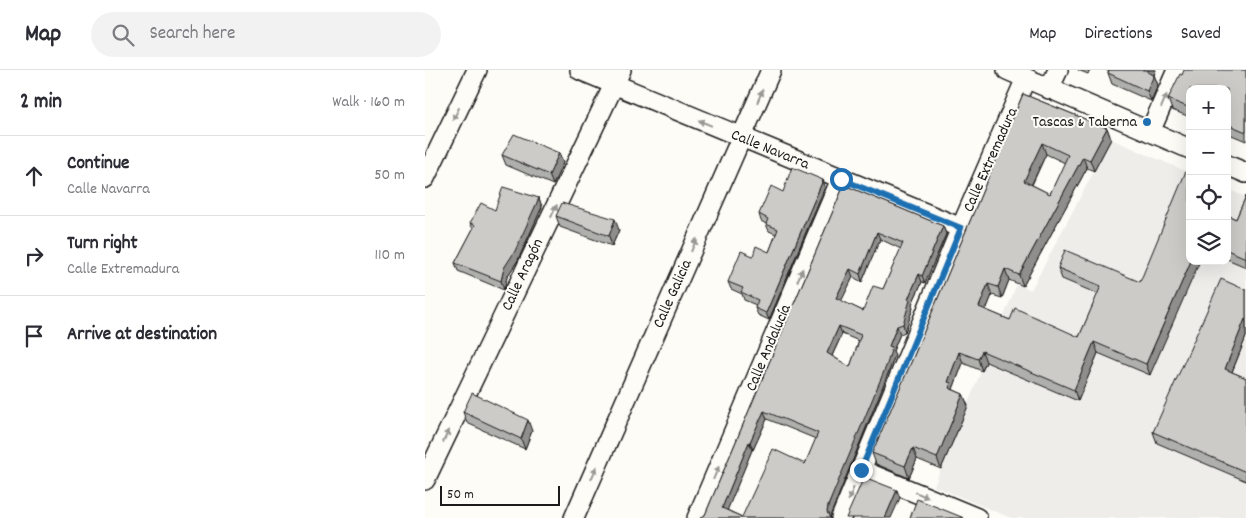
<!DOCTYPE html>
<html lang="en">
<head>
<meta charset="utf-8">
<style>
  :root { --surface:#fff; --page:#f2f2f3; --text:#2b2b33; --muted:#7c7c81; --line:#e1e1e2 }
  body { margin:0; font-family:Dekko,sans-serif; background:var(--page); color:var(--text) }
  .controls { position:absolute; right:15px; top:15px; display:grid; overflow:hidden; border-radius:10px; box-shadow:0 5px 20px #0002 }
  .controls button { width:45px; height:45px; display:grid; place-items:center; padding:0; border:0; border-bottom:1px solid var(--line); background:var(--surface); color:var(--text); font:25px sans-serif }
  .scale { position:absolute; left:15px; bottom:12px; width:120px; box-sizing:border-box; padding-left:5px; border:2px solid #1c1c1c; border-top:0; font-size:14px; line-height:18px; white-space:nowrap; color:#1c1c1c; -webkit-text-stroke:4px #fdfcf7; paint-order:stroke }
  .stop { position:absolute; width:15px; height:15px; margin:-11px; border:4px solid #1f6fb2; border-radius:50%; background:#fff }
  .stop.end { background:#1f6fb2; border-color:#fff; box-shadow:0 1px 5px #0008 }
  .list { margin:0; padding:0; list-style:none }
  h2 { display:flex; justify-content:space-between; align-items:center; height:65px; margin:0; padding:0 20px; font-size:21px }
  h2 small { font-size:16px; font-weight:400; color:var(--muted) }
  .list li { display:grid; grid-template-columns:32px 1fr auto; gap:15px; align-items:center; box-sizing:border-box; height:80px; padding:0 20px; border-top:1px solid var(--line) }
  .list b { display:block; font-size:19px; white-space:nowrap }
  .list p { margin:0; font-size:16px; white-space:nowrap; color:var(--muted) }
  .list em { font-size:16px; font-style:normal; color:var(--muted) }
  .icon { flex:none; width:28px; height:28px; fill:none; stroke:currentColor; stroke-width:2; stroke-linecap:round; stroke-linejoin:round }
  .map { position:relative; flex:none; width:821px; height:448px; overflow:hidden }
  header { display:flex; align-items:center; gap:30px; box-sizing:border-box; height:70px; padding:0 25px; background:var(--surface); border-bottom:1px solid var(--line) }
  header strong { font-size:24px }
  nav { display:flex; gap:28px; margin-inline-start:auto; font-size:18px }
  .search { width:350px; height:45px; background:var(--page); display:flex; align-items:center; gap:12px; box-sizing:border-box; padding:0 18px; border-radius:28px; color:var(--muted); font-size:19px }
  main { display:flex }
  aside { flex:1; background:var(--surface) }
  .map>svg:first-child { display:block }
  .built { fill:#eeede9 }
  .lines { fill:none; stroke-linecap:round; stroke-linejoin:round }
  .minor-casing { stroke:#1c1c1c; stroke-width:22 }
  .minor { stroke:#fdfcf7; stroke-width:19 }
  .wall { fill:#afafac; stroke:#1c1c1c; fill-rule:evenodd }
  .shaded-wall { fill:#8f8e8c; stroke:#1c1c1c }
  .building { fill:#cccbc8; stroke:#1c1c1c; fill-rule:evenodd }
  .oneway { fill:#989794 }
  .route { stroke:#1f6fb2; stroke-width:6 }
  .poi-dot { fill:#1f6fb2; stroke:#fdfcf7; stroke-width:2 }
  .labels { text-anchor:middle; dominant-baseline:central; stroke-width:4; stroke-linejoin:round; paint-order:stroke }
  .poi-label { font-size:16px; fill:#1c1c1c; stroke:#fdfcf7; text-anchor:end }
  .street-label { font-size:16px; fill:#1c1c1c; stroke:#fdfcf7 }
</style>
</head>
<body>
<header>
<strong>Map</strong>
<div class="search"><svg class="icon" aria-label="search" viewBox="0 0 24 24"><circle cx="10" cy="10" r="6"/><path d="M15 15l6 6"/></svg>Search here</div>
<nav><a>Map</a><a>Directions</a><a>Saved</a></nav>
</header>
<main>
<aside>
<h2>2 min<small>Walk · 160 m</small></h2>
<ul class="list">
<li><svg class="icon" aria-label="ahead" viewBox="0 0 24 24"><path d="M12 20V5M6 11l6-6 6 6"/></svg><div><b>Continue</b><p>Calle Navarra</p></div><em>50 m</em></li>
<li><svg class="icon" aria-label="right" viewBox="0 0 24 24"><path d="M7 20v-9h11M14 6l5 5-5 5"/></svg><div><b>Turn right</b><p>Calle Extremadura</p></div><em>110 m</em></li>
<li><svg class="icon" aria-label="arrive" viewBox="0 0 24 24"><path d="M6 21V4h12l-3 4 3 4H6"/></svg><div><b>Arrive at destination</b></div></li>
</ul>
</aside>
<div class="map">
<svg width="821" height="448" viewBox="0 0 821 448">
  <rect width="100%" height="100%" fill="#fdfcf7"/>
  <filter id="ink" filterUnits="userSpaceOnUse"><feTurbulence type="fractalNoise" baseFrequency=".02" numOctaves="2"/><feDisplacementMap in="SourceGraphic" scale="10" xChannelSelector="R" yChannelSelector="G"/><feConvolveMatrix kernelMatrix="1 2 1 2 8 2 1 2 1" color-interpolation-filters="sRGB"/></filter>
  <g filter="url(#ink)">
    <!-- built -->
    <path class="built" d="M686,69L765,103V191H802V119L821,127V448H586L509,416L592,214L606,220Z"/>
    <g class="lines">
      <!-- minor casing -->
      <g class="minor-casing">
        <path id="minor" d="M155,0L536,158
          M582,0L765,79
          M624,19L633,0
          M725,62L752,0
          M802,95L821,103
          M0,108L52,0
          M436,400L552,448
          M0,410L196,0
          M149,448L346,0
          M272,448L416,109
          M416,448L536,158L601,8"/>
      </g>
      <!-- minor -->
      <use href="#minor" class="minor"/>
    </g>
    <!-- wall -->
    <path class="wall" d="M653,0H665L663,4Z
      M681,0H731L729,5L733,15L726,31L687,14L683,3L684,1Z
      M821,0V71L802,63V19H765V47L747,40L743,29L757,5Z
      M598,24L682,58L686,69L669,101L662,98L598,216L584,210L577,228L567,225L561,240L585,250L654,267L673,224L637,209L633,198L715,212L725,305L673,283L653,331L561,292L557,301L538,293L528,319L529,320L538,324L543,336L516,399L492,389L484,408L451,394L447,383L488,288ZM621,84L640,93L625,124L607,115Z
      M134,83L138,93L128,115L81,95L77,85Z
      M398,110L400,117L344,250L333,245L330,238L331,235L319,230L317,224L306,219L303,212L328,186L344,182L351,164L344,161L341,154L336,151L334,144L358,122Z
      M419,115L518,156L521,164L500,213L497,212L487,234L488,238L480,262L475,264L468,281L470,285L464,301L406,444L405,448H275L280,445ZM455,169L476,179L458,219L438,241L416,231L428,207L437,212ZM417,264L434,271L425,297L407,286ZM342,349L391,369L380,394L317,447L302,440L327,380H328Z
      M821,126V197L802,189V145L811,149Z
      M114,128L117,137L93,190L82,207L79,220L33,201L30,193L48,159L45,153L70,140Z
      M131,146L194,160L187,176L135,157Z
      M821,220V267L807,302L821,308V411L732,373L728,362Z
      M38,342L107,361L100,379L42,353Z"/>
    <!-- shaded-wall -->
    <path class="shaded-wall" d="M723,0H731L729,5L733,15L726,31L722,21Z
      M682,58L686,69L669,101L665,90Z
      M617,73L621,84L603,122L599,111Z
      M134,83L138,93L128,115L124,105Z
      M658,87L662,98L598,216L594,205Z
      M398,110L400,117L344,250L341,243Z
      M114,128L117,137L93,190L82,207L79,220L76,211L79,198Z
      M190,149L194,160L187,176L184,166Z
      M518,156L521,164L500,213L497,206Z
      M452,162L455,169L437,212L435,204Z
      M766,191H775L725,305L721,294Z
      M425,199L428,207L414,236L411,228Z
      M580,199L584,210L577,228L573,217Z
      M494,204L497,212L487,234L488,238L480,262L478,254L483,229Z
      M563,214L567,225L558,248L554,237Z
      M820,249L821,251V267L804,309L800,299Z
      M414,256L417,264L405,290L402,283Z
      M472,256L475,264L468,281L470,285L464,301L406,444L405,448L402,442L403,436L464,276Z
      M669,272L673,283L653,331L649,320Z
      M557,281L561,292L557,301L553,289Z
      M534,282L538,293L528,319L530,324L524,318L523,312Z
      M538,324L543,336L516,399L512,388Z
      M339,341L342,349L328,380L325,372Z
      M103,350L107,361L100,379L96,369Z
      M324,372L327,380L300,446L297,438Z
      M488,378L492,389L484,408L480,396Z
      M472,420L475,428L466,448H460Z"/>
    <!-- building -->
    <path class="building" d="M684,0H723L722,2L729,5L722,21L683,3Z
      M759,0H821V62L802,54V19H765V38L743,29L755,4L757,5Z
      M598,24L682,58L665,90L658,87L594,205L580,199L573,217L563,214L554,237L585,250L590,238L654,267L676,216L633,198L640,180L715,212L761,101L765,102V191H766L721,294L669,272L649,320L557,281L553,289L534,282L523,312L526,313L524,318L538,324L512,388L488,378L480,396L447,383L488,288ZM617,73L643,85L625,124L599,111Z
      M89,64L134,83L124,105L77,85Z
      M367,97L398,110L341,243L330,238L333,230L316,222L318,218L303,212L316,181L328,186L331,176L344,182L353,159L341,154L343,149L334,144L346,116L358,122Z
      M419,115L518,156L497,206L494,204L483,229L485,230L478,254L472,256L464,276L467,277L462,294L403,436L402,442L405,448H275L280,445ZM452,162L478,173L458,219L448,216L438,241L411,228L425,199L435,204ZM414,256L436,265L425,297L402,283ZM339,341L393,363L380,394L348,379L317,447L297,438L324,372H325Z
      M78,117L114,128L90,181L79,198L76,211L30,193L50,155L45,153L56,133L70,140Z
      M821,126V188L802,180V145L811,149Z
      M137,133L190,149L184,166L131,146Z
      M796,209L821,220V250L820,249L800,299L821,308V402L728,362Z
      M47,323L103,350L96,369L38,342Z
      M439,407L472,420L460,448H421Z
      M492,429L539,448H485Z"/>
    <!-- one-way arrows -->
    <defs><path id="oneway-solid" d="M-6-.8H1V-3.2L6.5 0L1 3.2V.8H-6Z" transform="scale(1.25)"/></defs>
    <g class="oneway">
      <use href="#oneway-solid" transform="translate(335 26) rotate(-67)"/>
      <use href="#oneway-solid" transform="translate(739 31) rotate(-67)"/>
      <use href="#oneway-solid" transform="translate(31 44) rotate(116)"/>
      <use href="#oneway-solid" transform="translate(280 53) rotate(-157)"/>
      <use href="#oneway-solid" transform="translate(129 141) rotate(-65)"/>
      <use href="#oneway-solid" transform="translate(269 175) rotate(-66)"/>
      <use href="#oneway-solid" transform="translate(375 205) rotate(-67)"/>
      <use href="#oneway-solid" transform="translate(21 366) rotate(-65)"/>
      <use href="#oneway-solid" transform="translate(169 403) rotate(-66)"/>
      <use href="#oneway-solid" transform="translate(291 403) rotate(-67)"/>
      <use href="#oneway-solid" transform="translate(426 424) rotate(112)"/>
      <use href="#oneway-solid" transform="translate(497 425) rotate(22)"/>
    </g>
  </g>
  <g class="lines" filter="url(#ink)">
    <!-- route -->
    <path class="route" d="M416,109L536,158L436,400"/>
  </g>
  <!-- markers -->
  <circle class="poi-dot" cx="722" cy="52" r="5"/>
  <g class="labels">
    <!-- poi labels -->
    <g class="poi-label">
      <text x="712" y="52">Tascas &amp; Taberna</text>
    </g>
    <!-- street labels -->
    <g class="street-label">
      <text transform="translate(345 80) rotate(22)">Calle Navarra</text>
      <text transform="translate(566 90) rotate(-66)">Calle Extremadura</text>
      <text transform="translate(98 205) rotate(-65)">Calle Aragón</text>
      <text transform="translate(248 224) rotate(-66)">Calle Galicia</text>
      <text transform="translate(344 278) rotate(-67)">Calle Andalucía</text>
    </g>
  </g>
</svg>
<div class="controls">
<button>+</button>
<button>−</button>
<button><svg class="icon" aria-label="locate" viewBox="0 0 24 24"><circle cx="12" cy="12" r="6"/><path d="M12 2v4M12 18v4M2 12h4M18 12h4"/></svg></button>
<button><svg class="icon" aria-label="layers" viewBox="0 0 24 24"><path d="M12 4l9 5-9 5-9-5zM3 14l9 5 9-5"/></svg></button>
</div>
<div class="scale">50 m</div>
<div class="stop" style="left:416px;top:109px"></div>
<div class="stop end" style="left:436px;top:400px"></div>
</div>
</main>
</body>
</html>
